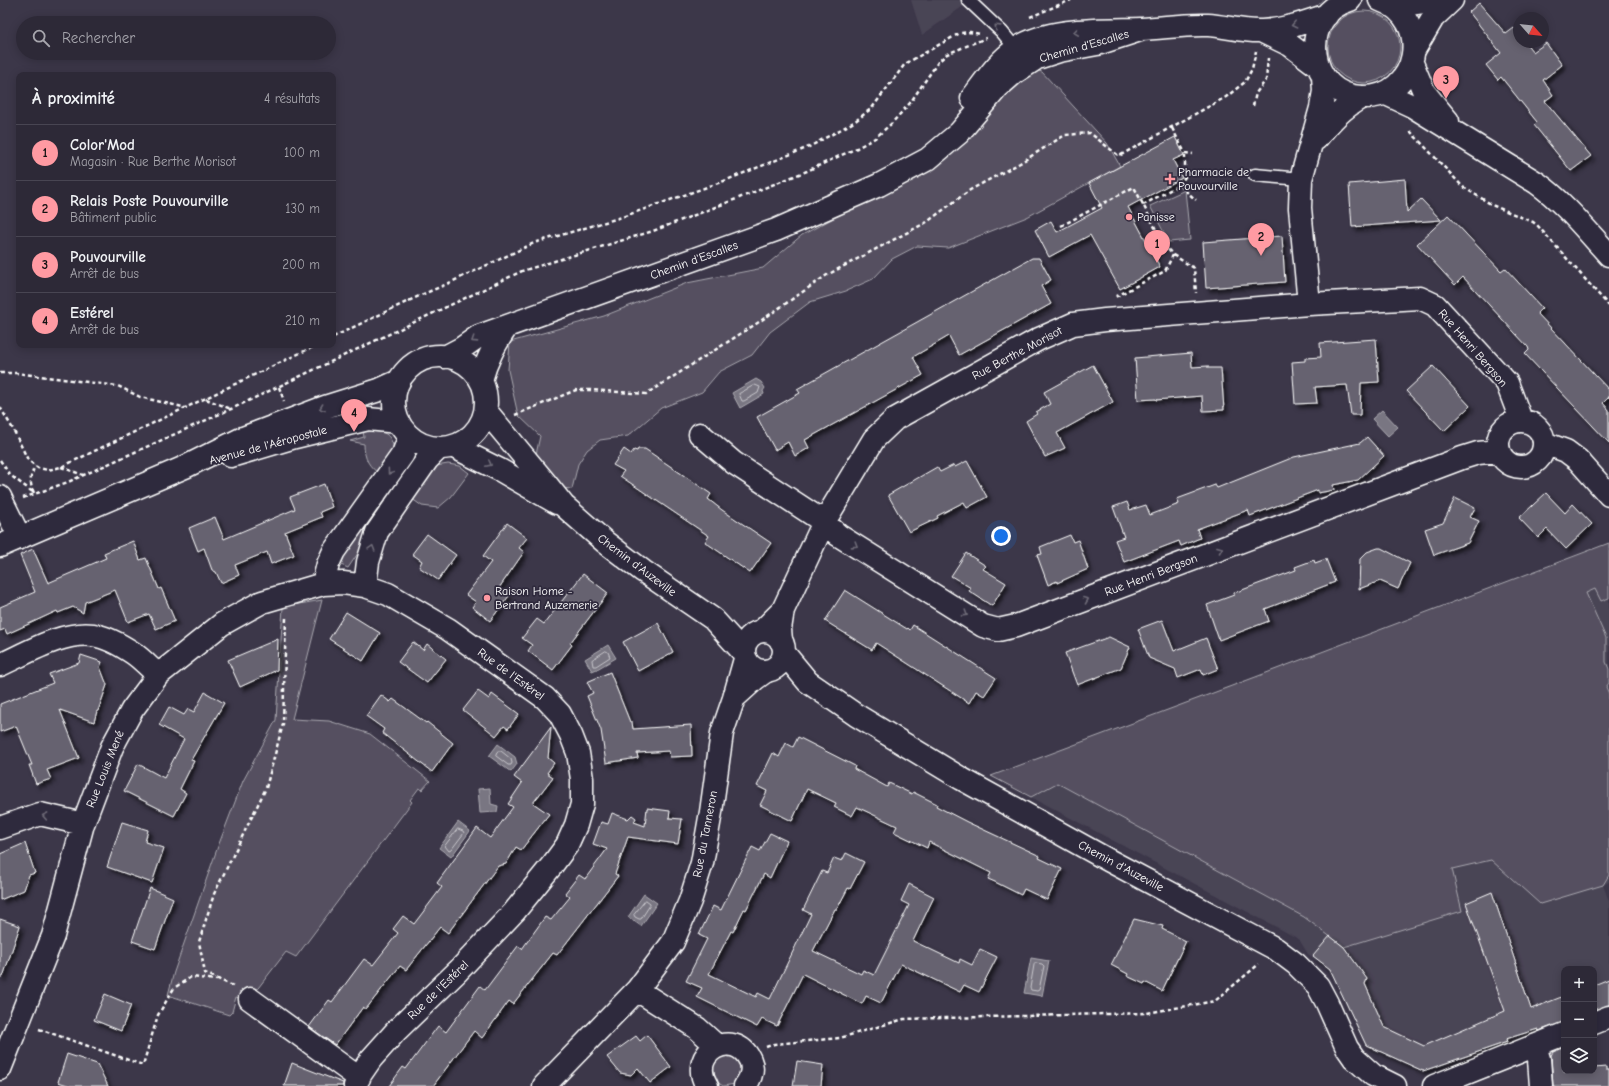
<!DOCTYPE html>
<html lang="fr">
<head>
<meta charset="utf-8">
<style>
  :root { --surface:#2d2937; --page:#35313f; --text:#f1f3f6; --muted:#a7a6ad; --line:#484552; --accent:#ff9aa2 }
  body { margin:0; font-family:"Comic Neue",sans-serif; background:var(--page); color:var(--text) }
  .controls { position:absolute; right:12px; bottom:12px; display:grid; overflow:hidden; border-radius:8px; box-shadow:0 2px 10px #0003 }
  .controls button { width:36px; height:36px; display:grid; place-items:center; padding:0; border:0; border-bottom:1px solid var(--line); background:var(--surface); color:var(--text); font:20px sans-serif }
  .compass { position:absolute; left:1513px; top:12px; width:36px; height:36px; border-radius:50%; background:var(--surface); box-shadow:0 2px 10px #0003; rotate:117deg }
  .you { position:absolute; left:1001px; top:536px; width:14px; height:14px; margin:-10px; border:3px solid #fff; border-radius:50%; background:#1a73e8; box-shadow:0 0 0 6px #1a73e833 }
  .badge { display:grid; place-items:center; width:26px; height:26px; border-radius:50%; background:var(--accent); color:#111; font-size:13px; font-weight:700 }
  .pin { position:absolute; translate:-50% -33px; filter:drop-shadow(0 1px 2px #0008) }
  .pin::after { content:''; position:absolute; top:21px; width:14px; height:12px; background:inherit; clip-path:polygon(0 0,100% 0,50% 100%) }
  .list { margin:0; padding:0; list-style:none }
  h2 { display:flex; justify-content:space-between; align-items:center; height:52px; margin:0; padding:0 16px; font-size:17px }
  h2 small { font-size:13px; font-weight:400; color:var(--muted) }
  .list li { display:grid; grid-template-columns:26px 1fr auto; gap:12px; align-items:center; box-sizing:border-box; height:56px; padding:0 16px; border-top:1px solid var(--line) }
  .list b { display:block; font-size:15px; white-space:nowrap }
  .list p { margin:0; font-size:13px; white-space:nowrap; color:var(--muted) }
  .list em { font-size:13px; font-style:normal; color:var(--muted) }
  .icon { flex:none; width:22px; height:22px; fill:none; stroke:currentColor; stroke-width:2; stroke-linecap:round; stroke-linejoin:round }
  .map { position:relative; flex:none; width:1609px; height:1086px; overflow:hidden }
  .search { position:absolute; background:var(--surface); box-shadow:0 2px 10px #0003; left:16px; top:16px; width:320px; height:44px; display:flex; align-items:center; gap:10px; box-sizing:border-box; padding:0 14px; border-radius:22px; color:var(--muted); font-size:15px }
  .panel { position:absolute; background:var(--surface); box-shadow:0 2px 10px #0003; left:16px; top:72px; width:320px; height:276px; border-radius:8px }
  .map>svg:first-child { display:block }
  .built { fill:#494455 }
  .green { fill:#555060; stroke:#aaa8b0 }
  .water { fill:#797682; stroke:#afadb4 }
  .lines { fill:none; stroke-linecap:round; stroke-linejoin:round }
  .shore { stroke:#c9c8cd; stroke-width:1 }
  .building { fill:#666270; stroke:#fff; filter:url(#shadow) }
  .service-casing { stroke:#fff; stroke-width:15 }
  .minor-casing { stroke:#fff; stroke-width:25 }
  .tertiary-casing { stroke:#fff; stroke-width:25 }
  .path { stroke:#fff; stroke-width:2.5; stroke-dasharray:4 3; stroke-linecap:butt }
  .service { stroke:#2f2a3d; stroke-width:12 }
  .minor { stroke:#2f2a3d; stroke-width:22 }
  .tertiary { stroke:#2f2a3d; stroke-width:22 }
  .oneway { stroke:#6d6a77 }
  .poi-dot { fill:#ff9aa2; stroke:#2f2a3d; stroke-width:1.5 }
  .labels { text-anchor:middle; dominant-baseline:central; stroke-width:3.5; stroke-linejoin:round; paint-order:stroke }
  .street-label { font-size:12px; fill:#fff; stroke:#2f2a3d }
  .poi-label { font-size:12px; fill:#fff; stroke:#2f2a3d; text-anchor:start }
</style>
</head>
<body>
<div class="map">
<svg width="1609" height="1086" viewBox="0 0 1609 1086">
  <defs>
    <filter id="shadow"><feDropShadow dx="3.5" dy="3.5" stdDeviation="2" flood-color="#0009"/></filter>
  </defs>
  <rect width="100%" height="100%" fill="#3c3749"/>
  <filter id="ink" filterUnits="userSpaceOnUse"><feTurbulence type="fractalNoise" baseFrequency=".025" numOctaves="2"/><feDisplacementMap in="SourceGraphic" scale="8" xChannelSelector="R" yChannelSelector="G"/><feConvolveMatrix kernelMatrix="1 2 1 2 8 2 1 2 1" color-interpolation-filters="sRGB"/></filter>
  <g filter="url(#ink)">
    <!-- built -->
    <path class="built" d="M911,0H972L922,35Z
      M1609,543V882L1603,885L1609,901V1009L1594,1015V969H1564V1028L1545,1036L1423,1072L1366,1045L1330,968L1308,954L1300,941L1295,937L991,776L1253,678Z"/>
    <!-- green -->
    <path class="green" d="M1328 47a36 36 0 1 1 72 0a36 36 0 1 1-72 0Z
      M1030,68L1042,72L1107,143L1120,166L1027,217L948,248L917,246L892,259L873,279L846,291L810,302L770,332L752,355L719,372L702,392L661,408L628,436L600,440L587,450L578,464L572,489L559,488L535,459L540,436L518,415L508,370L510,342L604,316L687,283L763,268L802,235L940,161Z
      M1185,190L1190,240L1169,242L1150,206Z
      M363,431C385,432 390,430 395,453L381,475C369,467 364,459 364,444L350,441L364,437Z
      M412,456L417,460V466L348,568L341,565L338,559Z
      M448,464L460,466L469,473L451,497L438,508L422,506L408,496L436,466Z
      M1609,543V598L1601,601L1595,589L1586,593L1606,638V662L1609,669V683L1606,687L1609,694V875L1603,885L1540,904L1491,860L1452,869L1462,911L1344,947L1304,917L1057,783L1031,797L991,776L1253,678Z
      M322,600L292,719L329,721L370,734L430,781L422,790L419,788L410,800L412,802L296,957L286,952L255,992L245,1000L236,997L232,1012L229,1015L168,995L174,972L217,849L243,781L276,720L283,607Z
      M716,1056H736L743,1070L735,1084L723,1086L714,1080L711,1075Z"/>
    <!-- water -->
    <path class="water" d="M756,379L761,382L765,388L763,391L764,394L740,408L732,393Z
      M1382,410L1398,427L1388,436L1372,419Z
      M608,645L616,658L597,669L592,671L585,659Z
      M498,744L515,757L517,764L511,772L489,756Z
      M490,788L491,804L498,806L497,812L480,813L478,789Z
      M458,822L470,831L451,857L439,848Z
      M644,894L657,903L641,926L628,917Z
      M1031,958L1049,961L1042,996L1024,993Z"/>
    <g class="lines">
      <!-- shore -->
      <path class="shore" d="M755,385L760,387L758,393L744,401H742L739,394Z
        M606,651L608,652L610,657L596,666H593L592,660Z
        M498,751H501L511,759L512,763L511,765H508L496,756Z
        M458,829L463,831L464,833L451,850L449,851L445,846Z
        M646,900L650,903V905L641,919H639L635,917L634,915Z
        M1036,963L1042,964L1044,966L1039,990L1037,991L1031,990L1030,988L1034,965Z"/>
    </g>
    <!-- building -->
    <path class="building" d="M1479,3L1506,34L1514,28L1519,34V42H1525L1533,52L1546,43L1562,65L1543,80L1553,95L1545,101L1591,156L1571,171L1534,125L1537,122L1501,77L1498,80L1486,65L1501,53L1469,12Z
      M1175,137L1184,155L1173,160L1182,178L1128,207L1160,267L1120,289L1090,235L1049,257L1035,230L1051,221L1057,232L1102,208L1089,183Z
      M1405,179L1407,212L1421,199L1441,220L1352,227L1349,184Z
      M1448,215L1501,271L1505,268L1542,308L1537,313L1609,390V397L1603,403L1609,410V443L1525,354L1529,350L1528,347L1463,277L1455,285L1417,244Z
      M1282,236L1285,282L1206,288L1203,242Z
      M1032,258H1039L1051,280L1041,286L1051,304L959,355L949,336L913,357L923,375L805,440L809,448L795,456L788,442L775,450L757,417L800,393L797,389Z
      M1376,339L1379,382L1361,383L1360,415H1351L1347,385L1315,387L1317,403L1295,404L1292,362L1305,361V358L1321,357L1320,343Z
      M1191,353L1192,367L1208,366V368H1221L1224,410L1203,411L1202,396L1156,400V399L1138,400L1135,358Z
      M1093,365L1113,402L1057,433L1065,448L1045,457L1026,421L1037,414L1036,412L1050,404L1044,392Z
      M1433,366L1470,406L1444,431L1406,391Z
      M1367,437L1384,456L1358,480L1333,485L1334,490L1318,493V490L1250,516L1248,510L1197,529L1200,538L1181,546L1179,541L1124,562L1115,540L1124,537L1113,507L1127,502L1130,510L1146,505L1150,515L1179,504L1177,499L1215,485L1217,488L1294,457L1360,443Z
      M624,449L631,454L634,450L637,451L638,449H645L711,494L708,499L722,510L771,543L750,573L705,542L709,536L620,476L624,471L613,465Z
      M967,461L987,497L967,508L964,502L937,516L938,518L909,532L888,495L937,467L940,472L954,465L955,467Z
      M324,484L332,507L320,512L322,517L285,532L294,555L271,564L267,552L235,565L239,575L221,583L216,572L212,570L204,548L198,551L189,528L215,517L224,539L295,509L290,497Z
      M1546,493L1565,513L1573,504L1592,524L1566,549L1547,529L1538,538L1519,518Z
      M1455,498L1475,508L1470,517L1479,521L1468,543L1434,555L1425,529L1443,523Z
      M507,523L527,538L519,548L524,552L499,588L509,596L490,621L472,607L476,602L466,595L491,562L483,556Z
      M427,534L456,555L438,580L419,567L422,561L412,554Z
      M1070,535L1073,542L1078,540L1088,569L1057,583V581L1048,585L1037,555L1042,554L1040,547Z
      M133,541L140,560L146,558L159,589L161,588L175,621L156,629L149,614L128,622L115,590L85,602L83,613L73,607L58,613L57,611L7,634L5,629L0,631V607L35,592L20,555L33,549L48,583L106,558L104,553Z
      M1378,548H1381L1410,563L1398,589L1380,581L1359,589L1360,559L1367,552Z
      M966,553L986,566L983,569L1006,583L992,606L969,591L971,588L951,576Z
      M1326,559L1335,582L1265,609L1269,621L1219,640L1207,605L1234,595V593L1296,570L1295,567L1314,560L1315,563Z
      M583,574L608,593L570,643L572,645L553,670L528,651L532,645L522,638L537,619L544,624Z
      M845,590L907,629L908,628L910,630L913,625L996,678L984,696L976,691L969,703L876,643L872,650L825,621Z
      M346,612L380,633L363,661L329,639Z
      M1162,620L1174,651L1206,638L1218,669L1203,675L1201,669L1178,678L1175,669L1149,658L1138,629Z
      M658,623L673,652L638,671L623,642Z
      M1109,637L1130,647L1121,668L1077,685L1065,653Z
      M278,639L277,670L240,687L228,660Z
      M413,642L423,650L427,644L446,659L427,683L398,662Z
      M81,655L102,662L100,667L107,685L98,711H97L94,722L60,710L79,758L47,770L51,779L36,784L29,765H32L16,726L0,732V704L53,683L49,674L79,663Z
      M610,672L630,722H632L633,729L691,725L692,756L670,757L669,751L637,753L638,758L606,763L601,730L587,696L593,693L587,682Z
      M478,691L489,699L492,694L519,714L508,729L504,726L496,736L463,710Z
      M205,692L224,703L191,760L194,761L180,789L186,793L174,816L124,791L138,764L164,778L184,739L159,725L169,707L184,715L188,709L194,712Z
      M381,695L390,702L393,699L426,723L427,722L453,743L432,772L382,733L384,729L366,716Z
      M551,727L548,758L554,763L547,773L553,777L533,803L549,814L521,850L516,847L506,864L498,866L448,933L440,927L406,970L400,966L366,1009L363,1007L335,1045L309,1027L329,1000L332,1002L364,959L373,965L398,933L393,929L403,916L414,924L442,887L437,883L477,828L490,838L513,807L508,804L522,783L514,777Z
      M798,737L855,766L854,769L887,787L889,783L912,794L913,792L937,804L936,806L967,822L1040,856L1039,858L1062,869L1047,900L1024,889L1021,895L995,882L988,879L991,873L929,842L927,848L894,832L897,826L857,807L852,816L834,807L836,803L807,789L792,821L760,805L767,791L757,786L773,753L779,757L786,743L793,747Z
      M647,808L670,811L669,818L682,819L678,844L628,837L615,874L618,876L557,955L553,953L513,1004L509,1001L482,1038L474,1031L433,1086H389L403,1067L406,1069L438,1026L446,1032L480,986L485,990L518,946L522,949L545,917L551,920L570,897L565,893L579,875L585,879L607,849L593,844L601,822L608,824L612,813L628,819L632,815L636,818L634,822L645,826Z
      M122,822L148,830L145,842L164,848L152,883L107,867Z
      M770,833L787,841L770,878L764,874L746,910L744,909L733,932L731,931L709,974L756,997L758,993L770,999L811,914L803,910L822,871L827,873L834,858L842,861L846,853L864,862L850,889L848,888L837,909H835L813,951L861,974L863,970L874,975L909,905L901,901L909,884L934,897L913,941L959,963L960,959L972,965L980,949L997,957L979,992L964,985L960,992L901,964L881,1003L866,996L862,1004L803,974L777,1026L762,1019L757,1027L697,997L702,988L686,981L707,939L699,935L713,906L721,910L752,847L760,851Z
      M25,843L35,873L29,875L24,890L0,900V854Z
      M150,888L173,898L155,949L132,941Z
      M1492,892L1531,1009L1564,996V1022L1539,1031L1538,1029L1506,1039L1507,1042L1423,1071L1366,1045L1330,969L1313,956L1330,936L1344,947L1367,979L1365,984L1384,1027L1424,1046L1505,1011L1466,903Z
      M0,919L20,926L3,977H0Z
      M1134,919L1163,926L1162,929L1186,941L1162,991L1145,982L1144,984L1127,976L1128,974L1111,965Z
      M1609,979V1005L1594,1010V985Z
      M105,994L131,1005L121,1031L94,1020Z
      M647,1035L671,1067L650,1083L638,1068L631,1075L620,1073L607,1057L636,1036L640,1041Z
      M1564,1047V1072L1594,1071V1068L1606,1067V1070H1609V1086H1553L1551,1055L1553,1052Z
      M67,1054L97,1064L108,1086H71L58,1082Z
      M797,1061L823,1065L821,1086H793Z
      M292,1063L343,1083V1086H284Z"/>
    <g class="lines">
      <!-- service casing -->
      <g class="service-casing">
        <path id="service" d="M968,0L1002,32L1016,49V53
          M1255,175L1301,179"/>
      </g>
      <!-- minor casing -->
      <g class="minor-casing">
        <path id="minor" d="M1391,5L1409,4L1438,0
          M1414,50L1433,18L1452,0
          M1316,139C1330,122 1342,108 1362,97
          M1309,304L1420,298L1435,305L1507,383L1521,420
          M1498 444a23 23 0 1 1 46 0a23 23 0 1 1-46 0Z
          M700,434L734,463L824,522L838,535L983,626L998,630L1016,626L1462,458L1478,453L1498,451
          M1544,443L1566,451L1578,460L1609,495
          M0,497L20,538
          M323,584L328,564L334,551L403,454L409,438
          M365,586L368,562L377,532L427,460L438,449
          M762,631L783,610
          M781,641L780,629L783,610L824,522L874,439L895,419L1039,339L1073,324L1105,320L1309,304L1300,208L1301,179L1321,108L1324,91L1323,76
          M0,665C27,653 63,631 93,635C107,637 121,645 133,653C142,659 150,668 158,675
          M734,698L755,679L766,671
          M0,828L40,814L83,824
          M637,990L697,1028L717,1046
          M250,999L359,1078
          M1535,1046L1539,1059L1541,1086
          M0,1069L53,936L83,824L112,747L132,710L158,675L222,624L262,602L323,584L343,583L365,586L388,594L448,629L545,698L560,714L571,735L578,753L582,779V804L576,825L567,845L553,864L514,912L458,971L397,1030L371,1059L360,1075L355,1086
          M544,1086L637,990L673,942L690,901L702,863L711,812L722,733L734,698L745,659
          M707,1086C686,1052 735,1027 750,1060C754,1069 751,1078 745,1086"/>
      </g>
      <!-- tertiary casing -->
      <g class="tertiary-casing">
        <path id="tertiary" d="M1350,0C1297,15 1307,96 1362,97C1419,99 1434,19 1380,0
          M1261,31L1290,45L1318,66
          M1412,63L1424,92L1448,121
          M1384,93L1412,106L1537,183C1565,203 1586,230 1609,255
          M972,98C985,81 998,61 1016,49C1048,27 1104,30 1141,29C1164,28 1185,24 1208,25C1225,26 1244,32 1262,31C1284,30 1306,22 1327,15
          M394 402a46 46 0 1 1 92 0a46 46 0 1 1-92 0Z
          M445,357L462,348L479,336L776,230L879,185L928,159L959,133L998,87L1014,73L1037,58L1059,51L1097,44L1143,29
          M481,380C487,359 494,346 506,328
          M486,411L544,481L564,506L605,542L643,571L713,619L744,653
          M454,447L500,470L557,503
          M231,456L295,437L368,419L398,422
          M0,546L185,467L243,438L325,407L379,390L399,381
          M744 651a20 20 0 1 1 40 0a20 20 0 1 1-40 0Z
          M784,653L808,682L856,715L962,779L1110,861L1276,949L1296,964L1318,986L1327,1003L1347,1048L1354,1058L1373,1075L1395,1086
          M1594,1023L1609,1017
          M1434,1086L1564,1034"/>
      </g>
      <!-- path -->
      <path class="path" d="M1030,17L1071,0
        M1253,106L1256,93L1266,80L1268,58
        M1172,128L1185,153L1193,154
        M1410,131L1463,187L1494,206L1533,222L1537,225L1609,306
        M1179,185L1185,177V153
        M1143,205L1179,185L1196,200
        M1061,226L1134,187L1164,245L1173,255L1165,271L1115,297
        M1173,255L1194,268L1196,293
        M333,337L421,295L447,284L534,243L622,217L724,181L809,147L854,122L872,108L905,64L960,33L970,32L980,34
        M0,373H16L118,386L140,397L187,408
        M279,387L284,401
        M206,399L231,409
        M0,407L13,429L28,460L38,468L48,470L61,467L317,345
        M515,415L576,390H591L646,394L759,322L827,275L927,222L970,190L1020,163L1065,135L1090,133L1119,156L1226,97L1245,82L1252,69L1256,51
        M0,460L10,475L34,493
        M61,467L83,475
        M34,493C29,482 30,477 35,466
        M23,498L68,482L231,409L522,271L653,231L739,198L807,171L857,148L875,138L891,124L910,103L938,62L947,54L986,38
        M233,986L205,973L199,942L214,894L266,788L283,724L286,617
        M39,1029L143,1065L158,1015L174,988L191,977L217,980
        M766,1047L774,1044L840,1038L904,1019L1147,1013L1215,1001L1259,964"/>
      <!-- service -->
      <use href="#service" class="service"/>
      <!-- minor -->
      <use href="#minor" class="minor"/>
      <!-- tertiary -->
      <use href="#tertiary" class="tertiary"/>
    </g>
    <!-- one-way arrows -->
    <defs><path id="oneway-chevron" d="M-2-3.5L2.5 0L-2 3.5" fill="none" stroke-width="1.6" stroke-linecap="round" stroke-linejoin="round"/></defs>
    <g class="oneway">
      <use href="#oneway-chevron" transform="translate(1294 25) rotate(167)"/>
      <use href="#oneway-chevron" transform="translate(997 27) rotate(-136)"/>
      <use href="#oneway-chevron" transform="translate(1076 32) rotate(172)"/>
      <use href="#oneway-chevron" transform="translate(474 340) rotate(147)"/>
      <use href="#oneway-chevron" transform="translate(322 408) rotate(160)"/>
      <use href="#oneway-chevron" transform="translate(489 464) rotate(27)"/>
      <use href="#oneway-chevron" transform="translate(390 472) rotate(126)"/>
      <use href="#oneway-chevron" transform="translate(855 545) rotate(32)"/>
      <use href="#oneway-chevron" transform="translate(372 548) rotate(-73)"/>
      <use href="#oneway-chevron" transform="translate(1220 549) rotate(-21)"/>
      <use href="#oneway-chevron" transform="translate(1086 600) rotate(-21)"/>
      <use href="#oneway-chevron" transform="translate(965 614) rotate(32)"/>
      <use href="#oneway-chevron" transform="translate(45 816) rotate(-169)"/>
    </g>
  </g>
  <!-- markers -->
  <g class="poi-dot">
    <path d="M1168 173h4v4h4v4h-4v4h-4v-4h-4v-4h4z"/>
    <circle cx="1129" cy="217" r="4"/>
    <circle cx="487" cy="598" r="4"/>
  </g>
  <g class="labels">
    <!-- street labels -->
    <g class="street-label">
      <text transform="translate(1084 46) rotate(-16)">Chemin d'Escalles</text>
      <text transform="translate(694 260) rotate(-20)">Chemin d'Escalles</text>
      <text transform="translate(1473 348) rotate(49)">Rue Henri Bergson</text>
      <text transform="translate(1017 353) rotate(-28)">Rue Berthe Morisot</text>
      <text transform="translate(268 445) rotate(-15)">Avenue de l'Aéropostale</text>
      <text transform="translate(637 565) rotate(37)">Chemin d'Auzeville</text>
      <text transform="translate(1151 575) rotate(-21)">Rue Henri Bergson</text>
      <text transform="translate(511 674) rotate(36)">Rue de l'Estérel</text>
      <text transform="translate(105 769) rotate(-68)">Rue Louis Mené</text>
      <text transform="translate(705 834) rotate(-79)">Rue du Tanneron</text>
      <text transform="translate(1121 866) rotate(28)">Chemin d'Auzeville</text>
      <text transform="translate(438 990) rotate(-44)">Rue de l'Estérel</text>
    </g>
    <!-- poi labels -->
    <g class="poi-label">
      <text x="1178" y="172">Pharmacie de<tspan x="1178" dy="14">Pouvourville</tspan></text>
      <text x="1137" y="217">Panisse</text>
      <text x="495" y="591">Raison Home -<tspan x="495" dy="14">Bertrand Auzemerie</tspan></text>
    </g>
  </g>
</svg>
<div class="controls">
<button>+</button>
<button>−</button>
<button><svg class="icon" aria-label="layers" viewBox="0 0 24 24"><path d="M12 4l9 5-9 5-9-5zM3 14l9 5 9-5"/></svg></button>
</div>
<svg class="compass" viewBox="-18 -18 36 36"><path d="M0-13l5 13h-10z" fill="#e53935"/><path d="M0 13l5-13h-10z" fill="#a7a6ad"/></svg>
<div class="you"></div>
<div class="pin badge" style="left:1157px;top:263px">1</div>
<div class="pin badge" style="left:1261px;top:256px">2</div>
<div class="pin badge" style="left:1446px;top:99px">3</div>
<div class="pin badge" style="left:354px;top:432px">4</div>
<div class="search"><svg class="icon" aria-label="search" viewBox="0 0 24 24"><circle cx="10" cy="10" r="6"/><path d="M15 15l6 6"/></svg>Rechercher</div>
<section class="panel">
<h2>À proximité<small>4 résultats</small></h2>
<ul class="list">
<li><span class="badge">1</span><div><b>Color'Mod</b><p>Magasin · Rue Berthe Morisot</p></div><em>100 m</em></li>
<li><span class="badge">2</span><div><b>Relais Poste Pouvourville</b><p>Bâtiment public</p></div><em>130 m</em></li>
<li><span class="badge">3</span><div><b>Pouvourville</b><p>Arrêt de bus</p></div><em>200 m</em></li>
<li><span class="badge">4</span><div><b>Estérel</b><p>Arrêt de bus</p></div><em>210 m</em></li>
</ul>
</section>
</div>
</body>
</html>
